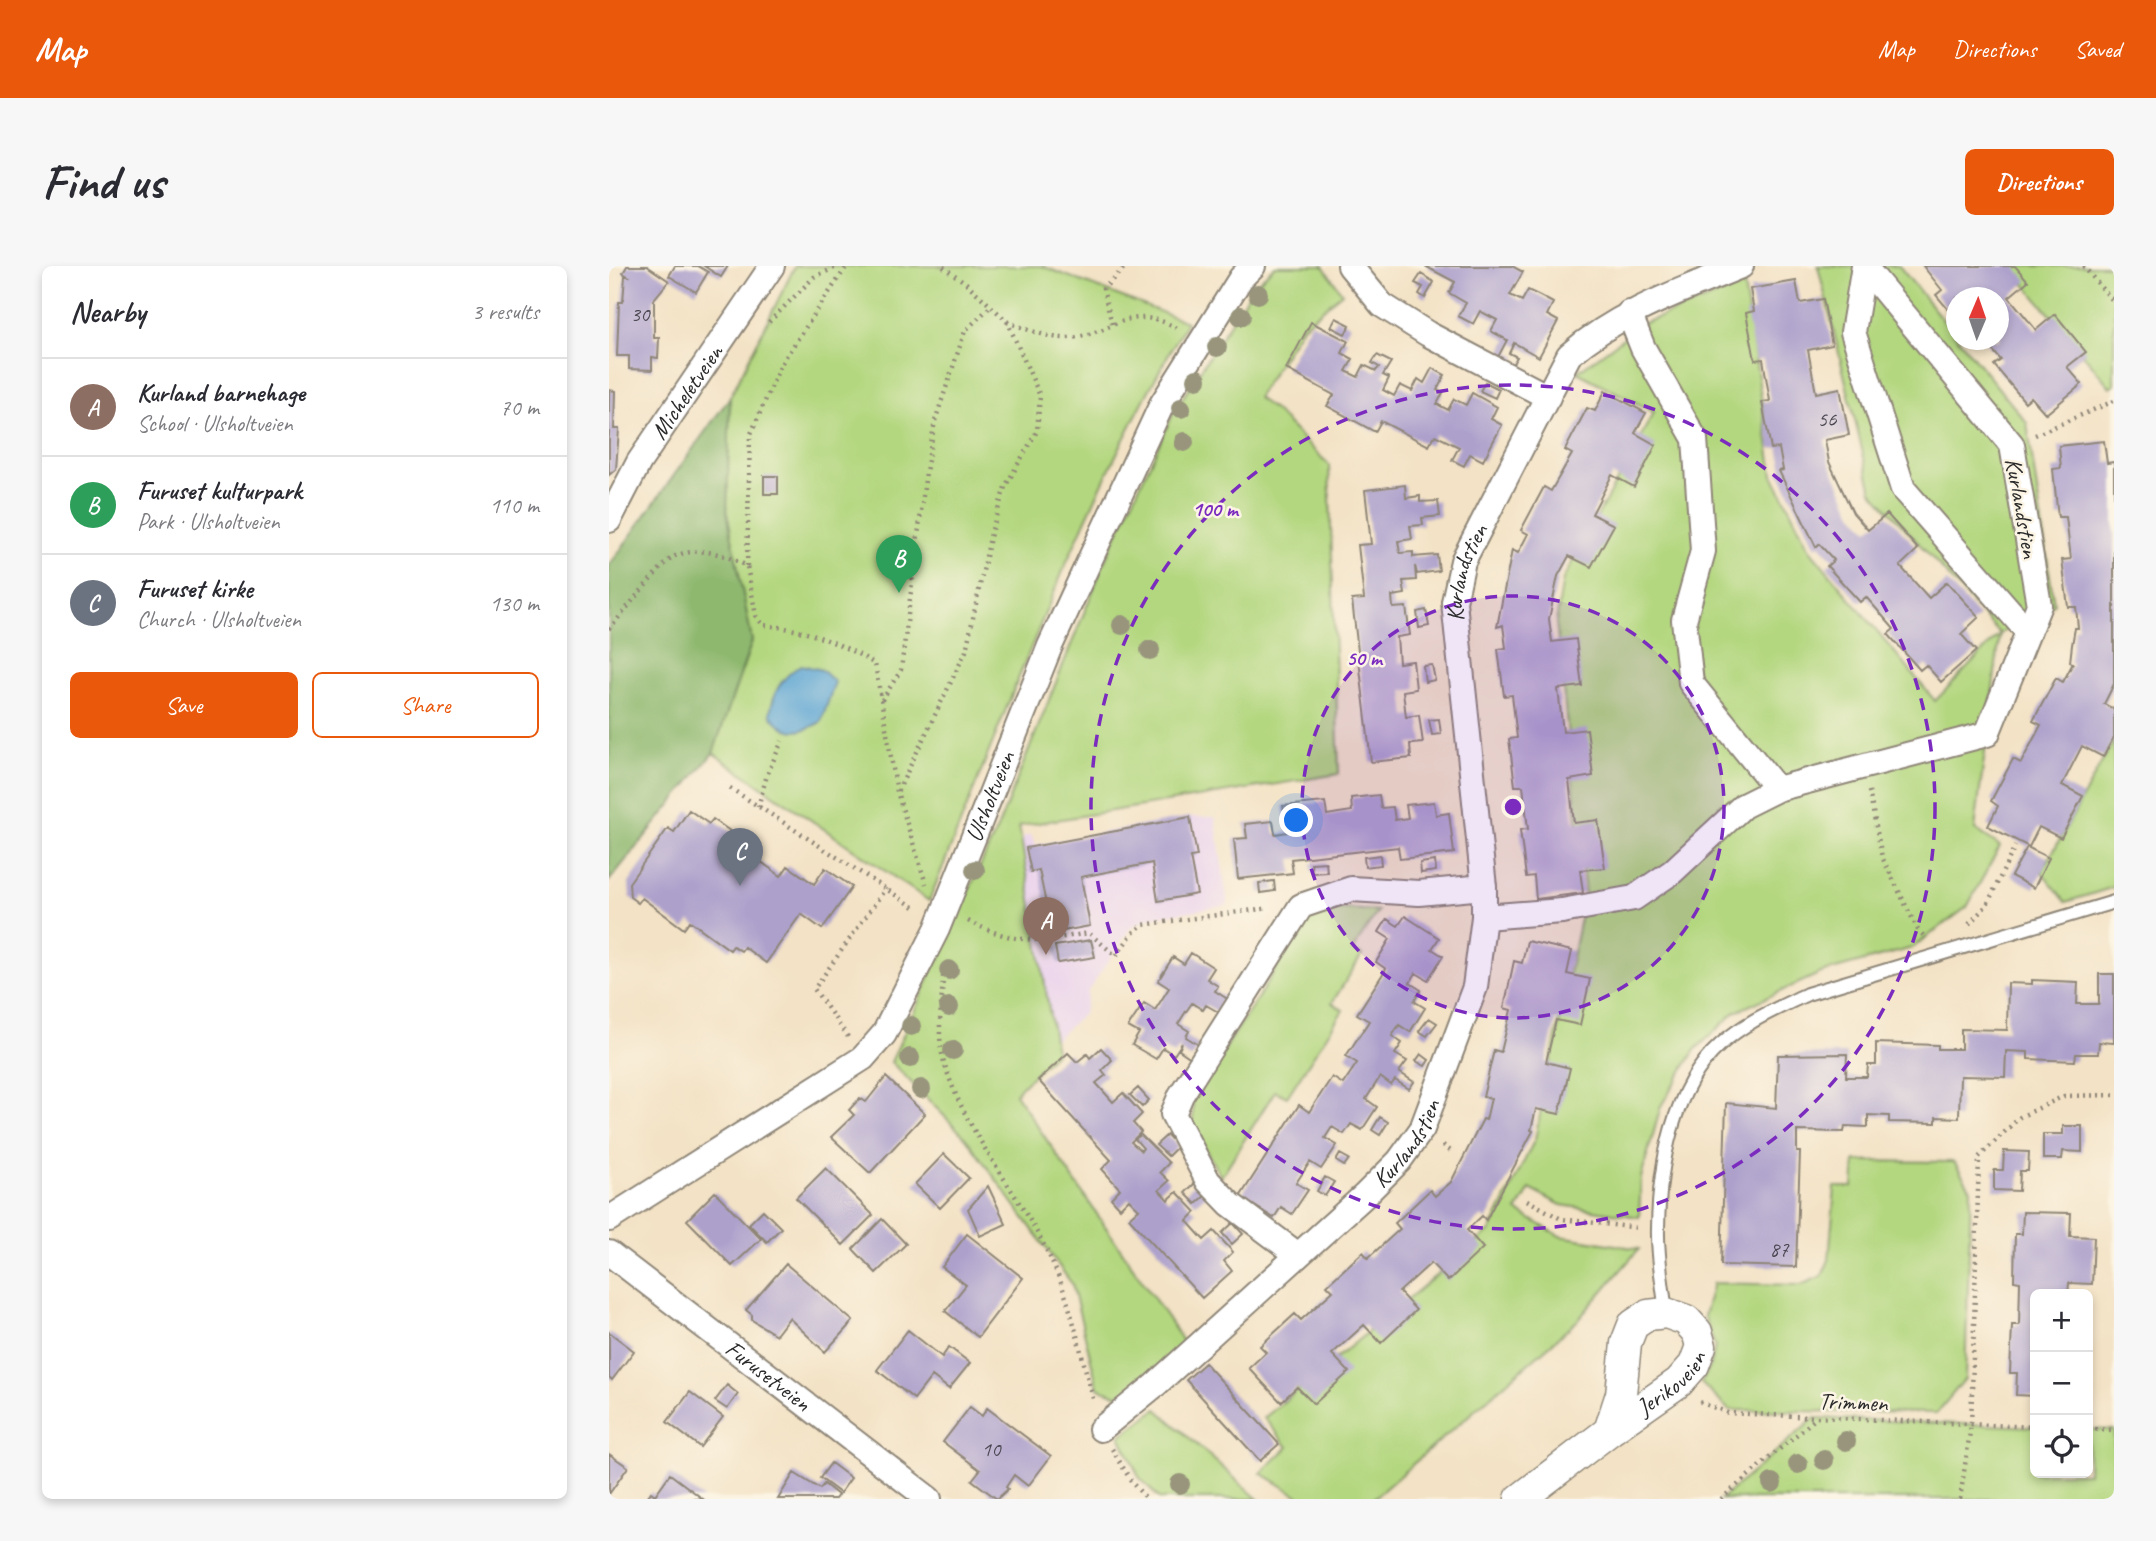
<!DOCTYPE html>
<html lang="en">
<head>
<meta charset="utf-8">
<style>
  :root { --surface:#fff; --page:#f7f7f7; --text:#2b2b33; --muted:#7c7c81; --line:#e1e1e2; --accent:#ea580c }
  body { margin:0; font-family:Caveat,sans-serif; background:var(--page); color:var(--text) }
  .controls { position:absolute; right:21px; bottom:21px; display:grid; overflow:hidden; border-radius:10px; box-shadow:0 4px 10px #0003 }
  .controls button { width:63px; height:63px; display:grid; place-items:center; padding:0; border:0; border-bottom:2px solid var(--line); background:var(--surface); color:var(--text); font:35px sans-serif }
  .compass { position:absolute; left:1337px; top:21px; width:63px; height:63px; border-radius:50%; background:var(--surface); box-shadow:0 4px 10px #0003; rotate:2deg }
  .you { position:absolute; left:688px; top:555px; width:24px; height:24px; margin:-18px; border:5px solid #fff; border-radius:50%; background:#1a73e8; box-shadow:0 0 0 10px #1a73e833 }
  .badge { display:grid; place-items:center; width:46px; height:46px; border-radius:50%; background:var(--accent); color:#fff; font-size:23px; font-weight:700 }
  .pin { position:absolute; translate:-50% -58px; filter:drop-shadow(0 2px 4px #0008) }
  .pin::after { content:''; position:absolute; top:37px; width:24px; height:21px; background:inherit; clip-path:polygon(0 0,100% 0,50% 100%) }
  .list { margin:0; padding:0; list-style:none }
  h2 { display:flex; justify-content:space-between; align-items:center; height:91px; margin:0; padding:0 28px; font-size:30px }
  h2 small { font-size:23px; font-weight:400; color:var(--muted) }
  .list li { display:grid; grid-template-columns:46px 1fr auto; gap:21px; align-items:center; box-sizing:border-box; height:98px; padding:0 28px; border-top:2px solid var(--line) }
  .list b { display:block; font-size:26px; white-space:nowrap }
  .list p { margin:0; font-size:23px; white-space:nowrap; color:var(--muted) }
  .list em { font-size:23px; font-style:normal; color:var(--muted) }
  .actions { display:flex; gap:14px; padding:21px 28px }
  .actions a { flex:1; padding:16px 0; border:2px solid var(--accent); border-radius:10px; text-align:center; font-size:24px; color:var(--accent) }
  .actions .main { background:var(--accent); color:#fff }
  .icon { flex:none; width:38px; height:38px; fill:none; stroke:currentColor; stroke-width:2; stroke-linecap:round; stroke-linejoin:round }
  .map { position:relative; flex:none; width:1505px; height:1233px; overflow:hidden; border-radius:10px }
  header { display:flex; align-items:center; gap:42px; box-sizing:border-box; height:98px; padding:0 35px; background:var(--accent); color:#fff }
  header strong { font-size:33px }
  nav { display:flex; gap:38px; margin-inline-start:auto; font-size:24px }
  .intro { display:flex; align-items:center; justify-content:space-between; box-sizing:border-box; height:168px; padding:0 42px }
  h1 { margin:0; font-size:49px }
  .button { padding:18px 32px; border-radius:10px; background:var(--accent); color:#fff; font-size:24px; font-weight:700 }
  main { display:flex; gap:42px; padding:0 42px }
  aside { flex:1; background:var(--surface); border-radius:10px; box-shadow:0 4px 10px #0003 }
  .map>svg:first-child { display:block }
  .built { fill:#ead1ed }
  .green { fill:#b3d77f; stroke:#6f8155; stroke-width:2 }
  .forest { fill:#8eb86e; stroke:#5c724c; stroke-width:2 }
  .water { fill:#5ca5d3; stroke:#44687f; stroke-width:2 }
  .building { fill:#ada1cc }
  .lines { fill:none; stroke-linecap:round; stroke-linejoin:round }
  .service-casing { stroke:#8f8678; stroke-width:16 }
  .minor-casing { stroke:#8f8678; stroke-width:28 }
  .tertiary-casing { stroke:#8f8678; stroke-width:33 }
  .path { stroke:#8f8678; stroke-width:4.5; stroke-dasharray:2 5; stroke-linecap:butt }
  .service { stroke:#fff; stroke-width:12 }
  .minor { stroke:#fff; stroke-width:24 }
  .tertiary { stroke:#fff; stroke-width:30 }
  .tree { fill:#98957c }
  .ring { fill:none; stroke:#7b2cbf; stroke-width:3.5; stroke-dasharray:12 9 }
  .labels { text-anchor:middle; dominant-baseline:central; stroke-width:5; stroke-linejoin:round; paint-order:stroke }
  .number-label { font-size:21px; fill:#4c4853 }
  .street-label { font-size:24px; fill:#2b2b2b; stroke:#fcf5e5 }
  .centre { fill:#7b2cbf; stroke:#fcf5e5; stroke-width:3.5 }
  .ring-label { font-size:21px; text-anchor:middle; font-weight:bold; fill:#7b2cbf; stroke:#fcf5e5; stroke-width:5; stroke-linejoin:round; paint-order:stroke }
</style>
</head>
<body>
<header>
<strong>Map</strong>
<nav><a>Map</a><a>Directions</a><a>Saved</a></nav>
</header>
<div class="intro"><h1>Find us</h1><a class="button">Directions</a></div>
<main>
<aside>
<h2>Nearby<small>3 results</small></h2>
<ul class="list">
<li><span class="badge" style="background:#8d6e63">A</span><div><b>Kurland barnehage</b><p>School · Ulsholtveien</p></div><em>70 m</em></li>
<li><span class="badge" style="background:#2e9e5b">B</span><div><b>Furuset kulturpark</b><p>Park · Ulsholtveien</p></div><em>110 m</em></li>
<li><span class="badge" style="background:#6b7280">C</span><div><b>Furuset kirke</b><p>Church · Ulsholtveien</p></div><em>130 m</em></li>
</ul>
<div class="actions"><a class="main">Save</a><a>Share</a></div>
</aside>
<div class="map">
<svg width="1505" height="1233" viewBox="0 0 1505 1233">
  <rect width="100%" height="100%" fill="#fcf5e5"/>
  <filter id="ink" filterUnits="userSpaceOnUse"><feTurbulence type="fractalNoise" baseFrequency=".0143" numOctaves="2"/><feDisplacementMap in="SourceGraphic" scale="14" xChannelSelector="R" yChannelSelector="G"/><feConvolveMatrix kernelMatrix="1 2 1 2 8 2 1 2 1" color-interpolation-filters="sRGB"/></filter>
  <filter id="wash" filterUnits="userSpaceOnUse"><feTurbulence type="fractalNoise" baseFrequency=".00686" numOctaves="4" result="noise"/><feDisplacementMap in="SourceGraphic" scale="28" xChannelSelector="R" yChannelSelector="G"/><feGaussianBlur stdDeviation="1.57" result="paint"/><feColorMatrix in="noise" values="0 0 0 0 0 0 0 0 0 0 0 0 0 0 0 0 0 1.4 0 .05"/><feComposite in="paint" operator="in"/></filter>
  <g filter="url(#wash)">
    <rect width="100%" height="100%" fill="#f3e2c5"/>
    <!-- built -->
    <path class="built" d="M580,551H606L619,639L540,652L522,661L479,725L475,747L393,822L381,658L415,571L422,569L426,579Z"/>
    <!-- green -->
    <path class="green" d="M186,0H433L578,56C471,238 400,440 320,635L104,487L143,375L118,246L121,131Z
      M666,0H714L733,27L693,61L648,132L665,144L720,199L730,508L410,560L447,786L406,827L578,1081L514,1131L489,1122L463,1018L356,871L282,796L388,563L498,290L566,144L644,21Z
      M1209,0H1290L1418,157L1445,338L1391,368L1366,563L1391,580L1358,641L1303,682L1212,707L1126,746L1086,784L1052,840L1032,912L1030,951L952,939L921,923L908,945L951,970L1030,983L968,1055L764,1233H695L652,1207L679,1181L655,1152L881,965L926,873L976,628L947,356L954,313L1045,146L968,106L1035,57L1135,19L1164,209L1201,284L1326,435L1391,368L1263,225Z
      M1401,0H1505V120L1501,121Z
      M1505,474V621L1457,636L1433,606Z
      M721,642L769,645L743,685L753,689L723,737L734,744L678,831L666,825L612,911L584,861V833L699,653Z
      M1246,895L1345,896L1362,923L1356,1113L1328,1147L1120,1144L1092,1117L1102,1099L1106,1080L1095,1050L1104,1017L1192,1019L1213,1010L1220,994L1226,921H1244Z
      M548,1143L649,1233H551L530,1211L511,1170Z
      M1206,1152L1426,1161V1207H1479V1163L1505,1164V1233H1112Z"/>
    <!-- forest -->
    <path class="forest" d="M121,131L118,246L143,375L104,487L0,615V300Z"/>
    <!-- water -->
    <path class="water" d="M192,399L213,404L226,416L212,456C190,468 177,470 161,448C165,424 172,412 192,399Z"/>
    <g id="blocks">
      <!-- building -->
      <path class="building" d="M18,0H38L60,15L45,33V72H50L49,92L43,91V104L20,103V90H8L10,36H14L16,10H19L14,7Z
        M66,0H89L99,6L87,26L60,10Z
        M95,0H119L112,11Z
        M816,0H903L914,6L901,29L913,35L919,24L931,30L944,37L938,49L949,55L930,91L905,77L900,87L908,91L903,99L889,91L898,74L882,65L888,54L871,45L864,58L849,50L857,37L840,27L846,16Z
        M1314,0H1406L1419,15L1400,31L1427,64L1446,48L1477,86L1458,101L1473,118L1437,148L1422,131L1416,136L1385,99L1392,94L1375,74H1390V32H1348V54L1327,29L1333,24Z
        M812,8L825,16L816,32L810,28L814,21L806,17Z
        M1187,15L1191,37L1214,33L1223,79L1199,84L1207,127L1231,122L1240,169L1216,174L1220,196L1244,247L1259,264L1278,248L1309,283L1291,300L1320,332L1338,316L1370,351L1352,368L1367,385L1332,416L1317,399L1311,404L1279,368L1285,363L1257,331L1251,336L1218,300L1225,294L1210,278L1207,281L1170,205L1174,204L1170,182L1162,183L1153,136L1161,135L1154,93L1146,94L1137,47L1145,45L1141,23Z
        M727,52L741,59L736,68L722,61Z
        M702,56L739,75L733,87L744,93L737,105L749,111L755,99L767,105L770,101L763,97L768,89L782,96L774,109L780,112L774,124L785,130L791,119L803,125L809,113L815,117L823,102L836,109L828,124L834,127L828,138L839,144L845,133L857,139L863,127L888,141L882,153L893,159L874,195L861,188L855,200L843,194L850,181L826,169L820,180L772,155L766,166L718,140L725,129L677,103Z
        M876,116L890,123L886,132L871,125Z
        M0,124L6,125L5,163H10L7,203L0,209Z
        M996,125L1037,147L1026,167L1047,179L1025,221L1003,209L983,248L1005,259L982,301L960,290L949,310L940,353L943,376L967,373L973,420L949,423L954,466L978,463L984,510L960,514L965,557L989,554L996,602L971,604L974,627L927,633L925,610L917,611L911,564L919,563L914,520H906L900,473L908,472L903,429L895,430L889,383L897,382L894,359L888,361L903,284L909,287L919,268L912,264L935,221L942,225L963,188L956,184L978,142L986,145Z
        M1495,175L1498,197L1505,196V418L1495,438L1505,443V471L1494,491L1473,480L1453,519L1474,530L1452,572L1430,561L1420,581L1379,560L1389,540L1382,535L1404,493L1412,497L1432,459L1424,455L1447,412L1454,416L1464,397L1461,396L1463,379L1466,362H1469L1467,341H1459L1453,294L1462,293L1457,251H1449L1444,203L1452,202L1450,180Z
        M155,210H169V228H155Z
        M796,219L797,232L811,230V236L829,235L831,250L813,252L814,259L801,260L803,273L789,275L791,287L804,286V291L828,289L830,305L808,308L806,300L807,314L794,315L796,328L783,330L784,342L797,341L801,369L788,371L790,397L804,395L807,423L794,425L797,451L810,449L814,477L801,478L802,492L762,496L743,334L755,333L749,279L762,278L756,224Z
        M817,344L820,360L810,362L808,346Z
        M823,399L826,414L816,416L814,400Z
        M830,453L832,468L823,469L820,454Z
        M770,529L772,542L784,541L786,554L799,552L797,539L825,536L827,549L840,547L845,587L791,593L789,581L709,590L682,593L684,607L629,613L625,573L638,572L636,558L664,555L666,568L679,566L674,540L716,536L718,549L730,547L743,545L742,532Z
        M80,544L100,558L104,553L135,575L131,581L172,610L179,600L205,618L216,602L243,621L213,663L192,648L157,697L135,681L132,685L124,680L121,684L81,655L75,663L33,632L29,637L21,631L20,617L59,562L65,566Z
        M581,551L588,590L581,591L588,628L549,635L543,597L472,611L481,660L443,667L430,604L422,606L417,582Z
        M1418,581L1440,592L1425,622L1402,610Z
        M771,589L772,599L756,601L755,591Z
        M826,595L827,605L812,607L811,597Z
        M717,596L718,606L703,607L702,597Z
        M665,615L666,625L651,627L650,617Z
        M796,650L830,672L823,683L834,690L819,714L807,707L801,717L812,724L805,735L816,742L801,766L790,759L783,770L793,777L786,788L798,795L790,806L805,816L800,823L786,814L782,819L771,811L757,833L768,841L753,864L742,858L735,868L723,861L716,872L728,879L712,903L701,896L687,917L699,924L683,948L672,941L665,952L631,931L690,839L700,846L723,811L734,818L748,797L737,790L760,755L748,748L777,703L767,696L781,673L770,666L778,653L789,660Z
        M482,674L486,691L449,697L446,680Z
        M918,675L963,685L958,708L981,713L971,759L947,754L937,796L961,802L950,848L927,843L922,864L924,865L877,954L873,950L858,964L874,982L839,1015L822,997L790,1026L807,1044L772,1077L755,1059L723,1088L740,1106L705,1138L688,1121L672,1136L640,1102L657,1086L651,1080L686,1048L692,1054L724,1025L718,1019L754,986L759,992L791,963L786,957L821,924L826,930L842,916L874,853L877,854L882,832L874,831L885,784L892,786L902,744L895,742L905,695L913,697Z
        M582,687L605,702L598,713L609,720L606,725L620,734L611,747L597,739L594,744L583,737L576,747L569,758L580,765L577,771L590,779L582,792L570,784L573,777L565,789L554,782L547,793L523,779L530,767L519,761L535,737L546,744L560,722L549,715L564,691L575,698Z
        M1490,708H1505V777L1490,776L1489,788H1467L1466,795L1419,793V786L1397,785L1396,811L1351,810L1350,852L1327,851V857L1280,856V850L1259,849V861L1236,860L1235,866L1188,865V886H1191L1187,1001L1112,999L1117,837L1167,842L1169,789L1238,788L1237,811H1258L1259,799H1267V777L1329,779V783H1352V763L1398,764L1399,717L1423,718V714L1469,716L1468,738H1490Z
        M820,752L828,757L818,770L810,765Z
        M492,782L503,794L493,804L497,809L487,817L504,836L514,827L533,848L524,857L532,866L522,876L532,885L534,882L526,873L532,869L560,897L551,906L560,915L550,924L559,934L568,926L587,946L578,955L586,964L595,974L605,965L624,986L615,995L623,1005L593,1032L520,952L530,943L520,933L511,942L502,932L511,923L493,903L502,894L429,814L459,787L468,796L478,788L481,792Z
        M812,788L820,794L816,800L807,795Z
        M277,811L316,848L261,907L222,871L245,849L240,844L251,832L257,836Z
        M529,822L540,834L533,841L521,829Z
        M771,851L779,856L771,869L763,864Z
        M1454,860H1473V886L1454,885L1453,893H1434V868H1454Z
        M558,869L569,880L559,890L547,879Z
        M1395,885L1420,886L1419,905H1411L1410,925L1385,924V904H1394Z
        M335,888L360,912L331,942L306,918Z
        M731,888L740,893L735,900L727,895Z
        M217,902L264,949L234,979L187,932Z
        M716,911L725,916L716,930L708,925Z
        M586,917L597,929L587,938L576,927Z
        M379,920L397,958L371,970L359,943Z
        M106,926L152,973L123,1000L78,954Z
        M154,944L172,962L158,976L140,958Z
        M1414,946L1462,947L1461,970L1485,971L1483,1018L1460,1017L1459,1028H1426V1130L1407,1129L1408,1107H1401L1403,1059H1410L1411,1016L1405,1015L1406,968H1413Z
        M273,953L297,978L267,1007L244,983Z
        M624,957L634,968L623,978L613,967Z
        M358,968L414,1012L369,1071L336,1045L357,1019L333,1001Z
        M177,998L244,1055L216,1086L180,1052L167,1069L143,1054V1049L137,1044Z
        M299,1064L333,1091L340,1081L361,1097L340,1123L323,1110L305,1133L268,1104Z
        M0,1066L25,1085L3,1114L0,1111Z
        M596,1097L670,1178L651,1195L577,1114Z
        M118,1119L129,1128L118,1143L106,1135Z
        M81,1126L114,1151L91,1181L58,1156Z
        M361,1141L373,1150L378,1142L442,1190L419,1220L405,1209L397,1221L399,1223L388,1233L363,1214L371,1204L334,1176Z
        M0,1188L19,1201L0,1228Z
        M222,1197L242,1212L231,1227L211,1212Z
        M185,1207L211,1223L215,1218L229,1229L226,1233H169Z
        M61,1208L94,1233H37L42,1226L46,1229Z"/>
    </g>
  </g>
  <g filter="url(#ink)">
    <use href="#blocks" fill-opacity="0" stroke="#8f8678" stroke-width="2"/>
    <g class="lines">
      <!-- service casing -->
      <g class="service-casing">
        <path id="service" d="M1057,1047C1054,1019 1048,990 1049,962C1050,901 1063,822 1111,779C1136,756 1167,743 1198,728L1505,636"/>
      </g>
      <!-- minor casing -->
      <g class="minor-casing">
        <g id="minor">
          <path d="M741,0L773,39L819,68L939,131"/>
          <path d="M1255,0L1244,66L1294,223L1419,366"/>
          <path d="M1020,47L1034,82L1086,173L1094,285L1075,354L1082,417L1168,523"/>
          <path id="s1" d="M0,254L30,196L163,0"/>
          <path d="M875,651L953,645L1025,632L1063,606L1134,540L1168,523L1378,468L1430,339L1403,179L1255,0"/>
          <path id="s2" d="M0,953L254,792L275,768L328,663L441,380L553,138L632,12L644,0"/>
          <path id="s3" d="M0,987L320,1233"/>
          <path d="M689,989L621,938L599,915L564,848L572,829L692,640L742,623L810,627L875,621"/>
          <path id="s4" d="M492,1163L546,1119L755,930L790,895L813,863L866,721L875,651V621L845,336L854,295L960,89C1010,46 1071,25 1132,0"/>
        </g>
      </g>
      <!-- tertiary casing -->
      <g class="tertiary-casing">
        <g id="tertiary">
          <path id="s5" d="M911,1233L1000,1165L1070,1116L1085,1099L1092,1080L1088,1066L1077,1054L1057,1047L1039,1049L1024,1059L1017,1077L1012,1128L1000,1165"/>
        </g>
      </g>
      <!-- path -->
      <path class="path" d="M1474,0L1505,36
        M160,56L205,11L230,0
        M398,56C416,62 437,72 456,72C503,71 516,34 570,63
        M503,58L494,23L517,0
        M1426,169L1505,135
        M138,300L141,170L172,98L238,0
        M0,363C12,350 54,295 66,290C92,280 115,288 138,300L147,350L154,359C196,363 230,376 266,398L288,526L317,618
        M273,434L292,404L317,206L326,155L356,65L382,40
        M121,522L308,643
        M289,525L357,385L382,267L396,221L428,165L431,130L398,55L357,17L333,0
        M1260,525L1273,591L1309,664L1316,671
        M149,541L158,509L173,475
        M359,655C409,679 427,676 480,667L507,690L523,668L533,659L660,642
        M1360,658L1378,639L1406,580
        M334,710C333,738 327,769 335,796C357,872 418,934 448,1007C465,1048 473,1094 485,1136
        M239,771L205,723L277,622
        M834,879L844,887
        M918,934L952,953L1030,962
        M1091,1136L1119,1147L1426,1161
        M1479,1163L1505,1164
        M503,1183L524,1218L538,1233
        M1112,1233L1206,1153
        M1351,1233L1362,1159L1370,891L1411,851L1455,830L1505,829"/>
      <!-- service -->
      <use href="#service" class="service"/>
      <!-- minor -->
      <use href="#minor" class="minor"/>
      <!-- tertiary -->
      <use href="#tertiary" class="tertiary"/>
    </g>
    <!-- trees -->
    <g class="tree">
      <circle cx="649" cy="28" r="10"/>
      <circle cx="632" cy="50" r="10"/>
      <circle cx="608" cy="81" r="10"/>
      <circle cx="588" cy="113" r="10"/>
      <circle cx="572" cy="142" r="10"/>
      <circle cx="575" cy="176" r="10"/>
      <circle cx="513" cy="359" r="10"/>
      <circle cx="541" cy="384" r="10"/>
      <circle cx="366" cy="604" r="10"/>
      <circle cx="340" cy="704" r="10"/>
      <circle cx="340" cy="741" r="10"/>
      <circle cx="302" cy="760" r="10"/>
      <circle cx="344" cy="784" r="10"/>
      <circle cx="301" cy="792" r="10"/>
      <circle cx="312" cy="823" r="10"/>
      <circle cx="1237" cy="1175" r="10"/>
      <circle cx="1215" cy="1194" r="10"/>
      <circle cx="1189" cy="1198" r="10"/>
      <circle cx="1163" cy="1217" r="10"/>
      <circle cx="571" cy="1218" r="10"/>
    </g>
  </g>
  <!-- distance rings -->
  <circle cx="904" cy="541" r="211" fill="#7b2cbf" fill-opacity=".12"/>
  <g class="ring">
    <circle cx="904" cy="541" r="211"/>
    <circle cx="904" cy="541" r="422"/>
  </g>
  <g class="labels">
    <!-- number labels -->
    <g class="number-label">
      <text x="31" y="48">30</text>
      <text x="1218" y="153">56</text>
      <text x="1170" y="983">87</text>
      <text x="382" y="1183">10</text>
    </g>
    <!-- street labels -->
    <g class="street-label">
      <text stroke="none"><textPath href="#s1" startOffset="150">Micheletveien</textPath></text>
      <text transform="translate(1413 242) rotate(80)">Kurlandstien</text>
      <text stroke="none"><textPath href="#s4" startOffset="1010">Kurlandstien</textPath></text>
      <text stroke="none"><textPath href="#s2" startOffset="593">Ulsholtveien</textPath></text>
      <text stroke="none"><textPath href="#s4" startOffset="420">Kurlandstien</textPath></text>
      <text stroke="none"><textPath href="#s3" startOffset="201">Furusetveien</textPath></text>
      <text stroke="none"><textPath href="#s5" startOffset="191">Jerikoveien</textPath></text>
      <text transform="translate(1244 1136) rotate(2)">Trimmen</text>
    </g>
  </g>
  <circle cx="904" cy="541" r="10" class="centre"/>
  <g class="ring-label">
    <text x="606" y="250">100 m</text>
    <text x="755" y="399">50 m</text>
  </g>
</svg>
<div class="controls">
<button>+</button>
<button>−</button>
<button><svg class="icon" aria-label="locate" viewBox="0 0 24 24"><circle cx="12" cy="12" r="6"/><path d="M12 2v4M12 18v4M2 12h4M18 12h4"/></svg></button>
</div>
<svg class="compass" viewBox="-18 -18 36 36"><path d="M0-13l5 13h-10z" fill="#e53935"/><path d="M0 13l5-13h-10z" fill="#7c7c81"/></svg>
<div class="you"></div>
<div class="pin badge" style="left:437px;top:689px;background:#8d6e63">A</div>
<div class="pin badge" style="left:290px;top:327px;background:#2e9e5b">B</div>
<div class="pin badge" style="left:131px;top:620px;background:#6b7280">C</div>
</div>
</main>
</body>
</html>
